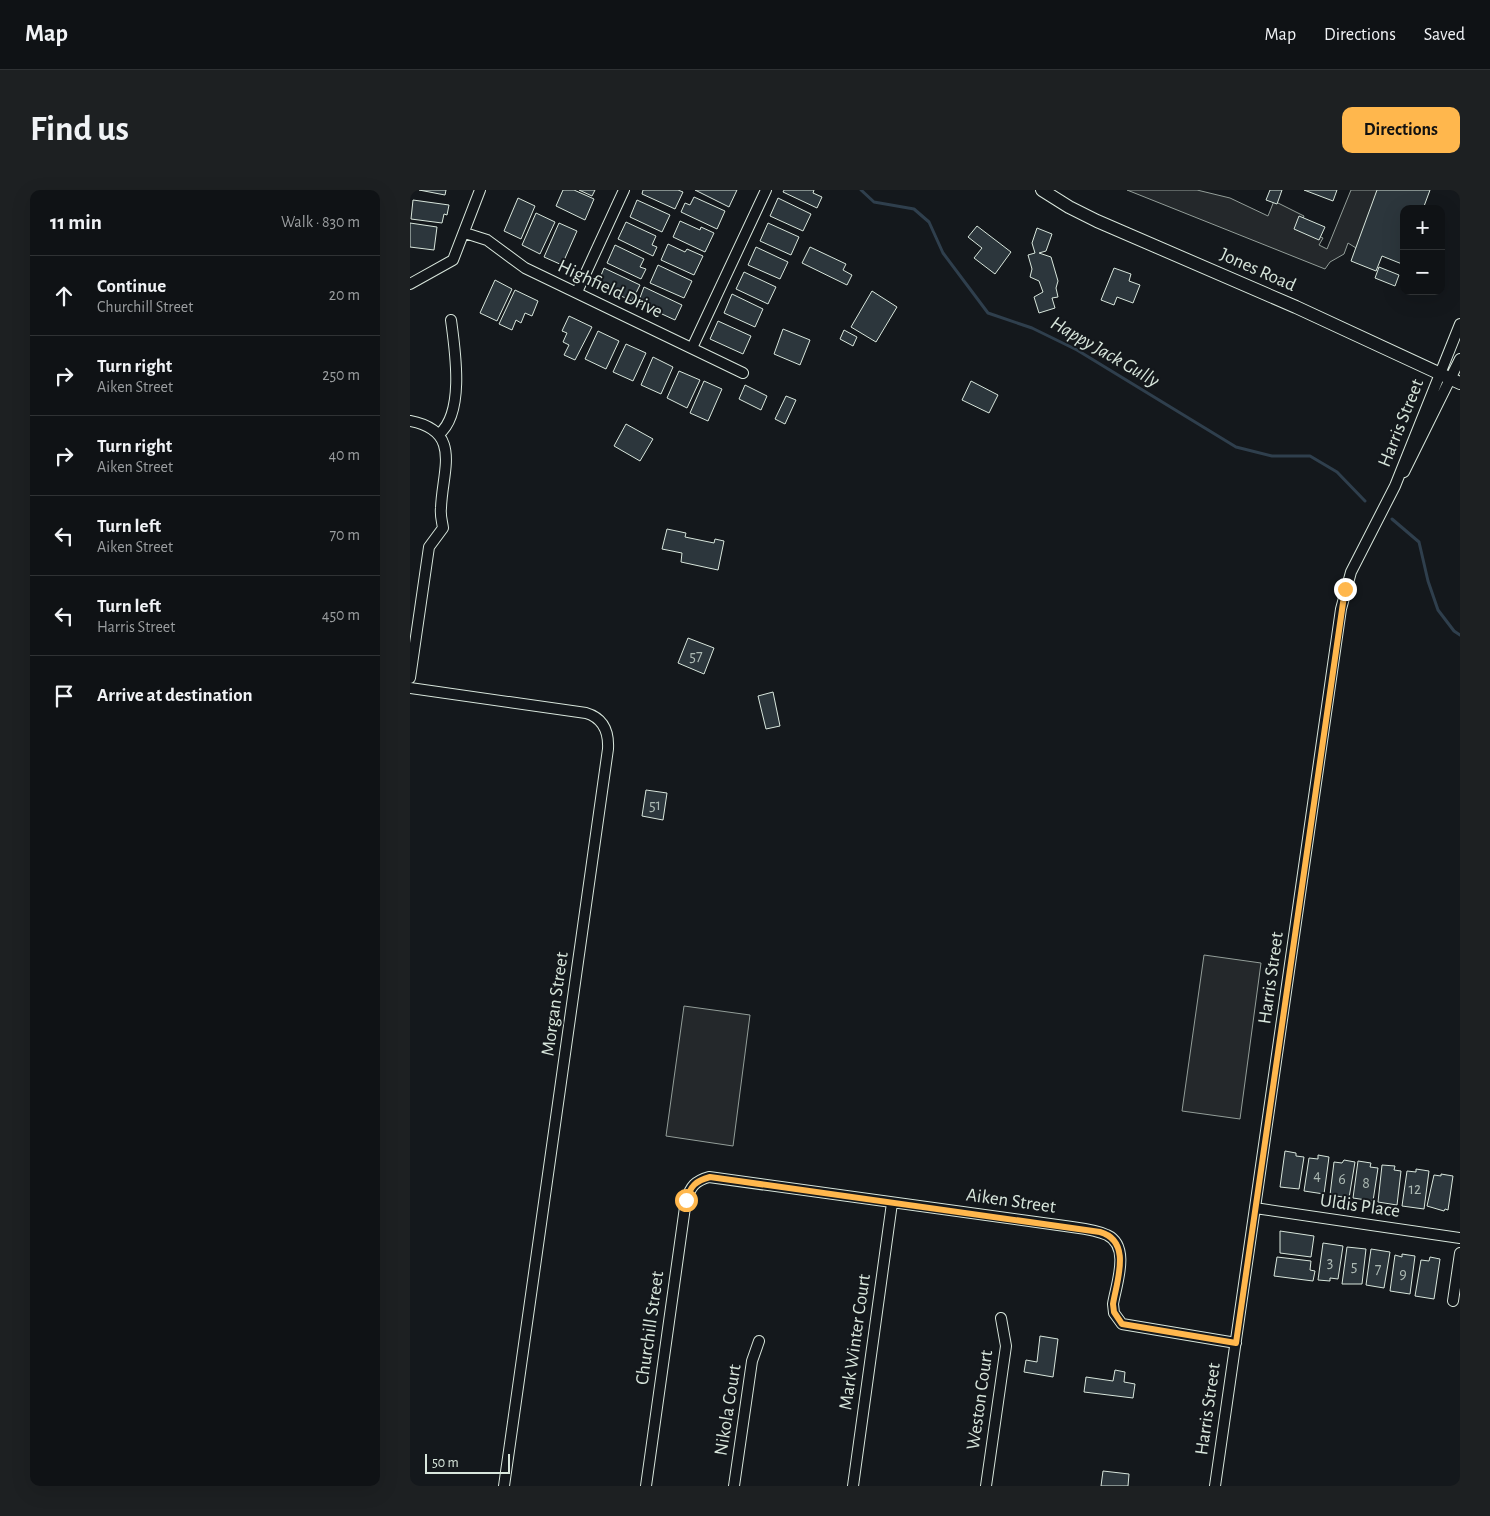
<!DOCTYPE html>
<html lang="en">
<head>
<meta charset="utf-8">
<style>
  :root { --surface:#0f1215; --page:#1d2022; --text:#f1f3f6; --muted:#9b9ea0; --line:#2f3234; --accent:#ffb74d }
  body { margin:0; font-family:"Alegreya Sans",sans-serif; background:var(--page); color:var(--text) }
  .controls { position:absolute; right:15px; top:15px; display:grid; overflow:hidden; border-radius:10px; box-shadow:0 5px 20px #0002 }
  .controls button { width:45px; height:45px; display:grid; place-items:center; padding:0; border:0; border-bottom:1px solid var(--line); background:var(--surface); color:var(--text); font:25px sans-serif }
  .scale { position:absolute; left:15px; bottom:12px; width:85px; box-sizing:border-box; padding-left:5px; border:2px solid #d8e6dc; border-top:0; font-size:14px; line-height:18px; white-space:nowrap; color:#d8e6dc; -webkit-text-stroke:4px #14181c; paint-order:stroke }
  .stop { position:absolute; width:15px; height:15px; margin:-11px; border:4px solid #ffb74d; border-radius:50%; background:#fff }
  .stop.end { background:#ffb74d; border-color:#fff; box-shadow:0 1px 5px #0008 }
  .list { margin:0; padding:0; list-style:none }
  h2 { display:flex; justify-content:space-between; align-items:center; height:65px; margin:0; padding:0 20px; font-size:21px }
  h2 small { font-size:16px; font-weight:400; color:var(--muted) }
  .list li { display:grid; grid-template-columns:32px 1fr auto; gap:15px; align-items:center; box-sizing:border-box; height:80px; padding:0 20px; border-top:1px solid var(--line) }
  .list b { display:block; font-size:19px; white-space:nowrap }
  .list p { margin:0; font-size:16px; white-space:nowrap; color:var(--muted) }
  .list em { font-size:16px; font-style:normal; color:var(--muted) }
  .icon { flex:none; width:28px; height:28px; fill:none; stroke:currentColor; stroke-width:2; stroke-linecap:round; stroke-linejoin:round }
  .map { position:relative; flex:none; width:1050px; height:1296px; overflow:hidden; border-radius:10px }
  header { display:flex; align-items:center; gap:30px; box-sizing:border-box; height:70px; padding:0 25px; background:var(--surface); border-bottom:1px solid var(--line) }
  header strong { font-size:24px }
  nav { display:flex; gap:28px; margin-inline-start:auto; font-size:18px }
  .intro { display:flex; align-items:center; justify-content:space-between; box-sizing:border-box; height:120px; padding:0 30px }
  h1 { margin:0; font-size:35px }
  .button { padding:12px 22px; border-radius:10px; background:var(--accent); color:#111; font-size:18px; font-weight:700 }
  main { display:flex; gap:30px; padding:0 30px }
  aside { flex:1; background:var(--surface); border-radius:10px; box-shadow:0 5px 20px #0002 }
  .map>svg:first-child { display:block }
  .parking { fill:#24282b; stroke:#939e99 }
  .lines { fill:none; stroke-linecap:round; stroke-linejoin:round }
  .stream { stroke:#2f3f4d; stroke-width:3 }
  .building { fill:#2c363c; stroke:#d8e6dc }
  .minor-casing { stroke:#d8e6dc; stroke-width:12 }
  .tertiary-casing { stroke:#d8e6dc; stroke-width:14 }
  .minor { stroke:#14181c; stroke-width:10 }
  .tertiary { stroke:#14181c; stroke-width:12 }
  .route { stroke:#ffb74d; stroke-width:6 }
  .labels { text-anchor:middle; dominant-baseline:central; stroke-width:4; stroke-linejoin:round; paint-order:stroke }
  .number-label { font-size:16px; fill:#adbab4 }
  .street-label { font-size:19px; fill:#d8e6dc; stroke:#14181c }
  .water-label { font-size:20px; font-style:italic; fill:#d8e6dc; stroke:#14181c }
</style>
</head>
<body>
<header>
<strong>Map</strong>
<nav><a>Map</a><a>Directions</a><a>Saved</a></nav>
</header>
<div class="intro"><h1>Find us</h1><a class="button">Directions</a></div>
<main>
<aside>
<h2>11 min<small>Walk · 830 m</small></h2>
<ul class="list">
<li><svg class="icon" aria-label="ahead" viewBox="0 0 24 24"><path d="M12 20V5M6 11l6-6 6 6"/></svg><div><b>Continue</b><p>Churchill Street</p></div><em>20 m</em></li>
<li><svg class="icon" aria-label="right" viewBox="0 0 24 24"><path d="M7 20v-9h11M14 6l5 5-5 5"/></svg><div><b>Turn right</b><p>Aiken Street</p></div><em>250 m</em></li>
<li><svg class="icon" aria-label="right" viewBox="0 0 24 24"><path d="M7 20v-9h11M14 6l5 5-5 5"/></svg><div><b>Turn right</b><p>Aiken Street</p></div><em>40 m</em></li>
<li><svg class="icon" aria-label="left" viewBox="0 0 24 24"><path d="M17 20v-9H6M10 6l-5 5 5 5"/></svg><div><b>Turn left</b><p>Aiken Street</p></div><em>70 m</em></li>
<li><svg class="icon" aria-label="left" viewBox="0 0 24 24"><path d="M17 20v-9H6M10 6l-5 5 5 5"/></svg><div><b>Turn left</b><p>Harris Street</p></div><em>450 m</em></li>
<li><svg class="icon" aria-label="arrive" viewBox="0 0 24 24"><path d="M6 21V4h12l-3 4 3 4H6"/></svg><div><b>Arrive at destination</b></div></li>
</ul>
</aside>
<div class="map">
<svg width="1050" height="1296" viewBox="0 0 1050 1296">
  <rect width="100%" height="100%" fill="#14181c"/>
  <!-- parking -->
  <path class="parking" d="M717,0H787L820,8L858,26L864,11L894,26L890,38L913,48L909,55L917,59L941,0H972L946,58L938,53L934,64L920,72L915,79Z
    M794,765L851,773L830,929L772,921Z
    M274,816L340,825L323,956L256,946Z"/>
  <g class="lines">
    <!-- stream -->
    <path class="stream" d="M451,0L464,12L504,19L519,32L533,63L578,123L622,138L667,160L826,257L862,266H900L927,282L955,311
      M982,329L1009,352L1018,391L1028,420L1044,441L1050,445"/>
  </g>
  <!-- building -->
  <path class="building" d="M9,0H36L35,5Z
    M153,0H164L184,9L175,30L146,16Z
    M169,0H185L182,6Z
    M233,0H268L273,2L265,19L232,4Z
    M285,0H327L319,17Z
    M374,0H404L403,3L412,7L407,18L373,2Z
    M860,0H872L867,14L856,10Z
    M894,0H927L923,11Z
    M967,0H1020L1013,19H994V68L992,74L972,66L966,81L941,71Z
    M284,7L315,21L307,39L271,22L275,13L280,15Z
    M108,8L125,16L111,49L94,41Z
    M368,8L401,24L393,41L360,26Z
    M3,10L39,15L37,25L34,24L32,33L1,29Z
    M227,10L260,25L252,42L220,27Z
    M126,23L145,32L130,64L112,55Z
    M889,26L915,37L909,50L884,39Z
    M270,31L290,40L291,37L304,43L295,62L263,47Z
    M216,32L246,46L242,55L247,57L243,66L208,49Z
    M0,33L27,37L24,60L0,57Z
    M149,33L167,41L152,75L134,67Z
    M358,33L389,47L381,65L350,51Z
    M567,36L601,62L585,84L564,68L572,58L558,47Z
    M627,38L642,44L636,61L629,63L641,67L648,91L646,98L648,107L642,108L645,118L629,123L624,107L633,102L629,91L620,87L622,79L618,65L625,63L622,53Z
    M258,54L275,62L277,59L293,66L284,85L251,70Z
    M205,55L234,69L230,77L236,79L231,89L197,73Z
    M346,57L378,72L370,89L338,75Z
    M400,57L436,74L433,80L442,85L437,95L392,73Z
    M248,75L282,91L274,108L240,93Z
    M969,77L989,85L985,96L965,88Z
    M194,78L230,95L222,111L187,95Z
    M704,78L721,84L719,91L730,95L723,113L707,107L704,115L691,110Z
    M334,82L366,97L358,114L326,99Z
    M85,90L102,99L87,131L70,123Z
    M234,97L272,115L265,130L228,113Z
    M105,100L128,111L122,126L115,123L111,133L106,130L102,140L89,134Z
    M462,101L487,117L466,152L441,137Z
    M322,104L353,119L345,137L314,123Z
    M159,126L182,137L165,170L154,165L159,155L153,152L157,143L152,141Z
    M308,131L341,146L333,164L300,149Z
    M373,139L400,150L390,175L364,164Z
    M434,140L447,147L443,156L430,149Z
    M188,141L209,151L196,179L175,169Z
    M216,154L236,163L223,191L203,182Z
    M243,167L263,177L251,204L231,195Z
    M269,181L290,190L277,218L257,208Z
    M294,191L312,199L298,231L280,223Z
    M561,191L588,205L579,223L552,210Z
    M335,195L357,206L351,220L329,209Z
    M376,206L386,210L375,234L365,229Z
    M216,234L243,249L230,271L204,256Z
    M257,339L276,343L275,347L304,353L305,349L314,351L308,380L271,372L272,363L252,359Z
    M278,448L304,458L294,484L268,473Z
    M363,502L370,536L356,539L348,506Z
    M236,600L257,603L253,630L232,626Z
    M875,961L886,963V966L894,967L889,999L870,997Z
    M908,965L919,967L914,1004L894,1001L899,968L908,969Z
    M934,970L945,972L939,1008L920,1005L924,972L932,973Z
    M948,971L961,973L960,977L968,978L963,1011L943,1008Z
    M972,975L985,976L984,980L991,981L987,1015L968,1012Z
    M1006,979L1019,981L1014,1019L992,1016L997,981L1006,982Z
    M1031,984L1043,986L1038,1020L1035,1019L1034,1021L1017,1016L1024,985L1031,986Z
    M870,1041L904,1046L901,1067L870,1063Z
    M913,1053L933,1056L928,1089L920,1088V1091L908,1090Z
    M937,1057L956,1059L952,1094H932Z
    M961,1059L980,1062L974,1098L956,1095Z
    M992,1064L1005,1066L1000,1104L980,1101L985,1065L992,1067Z
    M867,1067L901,1071L900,1080L905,1081L903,1091L864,1086Z
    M1020,1067L1030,1069L1024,1109L1005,1106L1011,1070L1019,1071Z
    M630,1146L648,1149L643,1187L614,1182L616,1170L627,1172Z
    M705,1180L715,1182L714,1192L725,1194L723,1208L674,1202L676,1187L703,1191Z
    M693,1281L719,1284L718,1296H691Z"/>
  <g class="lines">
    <!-- minor casing -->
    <g class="minor-casing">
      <path id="minor" d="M55,43L77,50L115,78L333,183
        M0,94L43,70L70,0
        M167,102L214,0
        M282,158L356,0
        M0,231C53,241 32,281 31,318C30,325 32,331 33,338L19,357L0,488
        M29,244C55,223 45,160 41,130
        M994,282L1050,169
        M0,498L176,523C193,528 199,541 198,559L94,1296
        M845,1018L1050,1048
        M1043,1111L1050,1063
        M236,1296L276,1010C281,996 285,991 299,987L655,1036C668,1038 685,1039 697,1045C721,1056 706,1095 703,1114L704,1123L712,1134L826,1153
        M324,1296L342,1171L349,1151
        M443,1296L482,1013
        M576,1296L596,1156L591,1128
        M805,1296L931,419L941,382L985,296L1050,134"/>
    </g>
    <!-- tertiary casing -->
    <g class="tertiary-casing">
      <path id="tertiary" d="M632,0L659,17L687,31L886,117L1050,193"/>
    </g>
    <!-- minor -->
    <use href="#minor" class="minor"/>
    <!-- tertiary -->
    <use href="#tertiary" class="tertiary"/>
  </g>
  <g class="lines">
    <!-- route -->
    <path class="route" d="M276,1010C281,996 285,991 300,987L690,1042C722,1051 707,1090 703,1114L704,1122L712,1134L826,1153L935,399"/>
  </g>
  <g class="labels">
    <!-- number labels -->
    <g class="number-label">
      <text x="286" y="466">57</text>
      <text x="245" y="615">51</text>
      <text x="907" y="985">4</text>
      <text x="932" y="989">6</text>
      <text x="956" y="993">8</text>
      <text x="1005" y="999">12</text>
      <text x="920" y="1072">3</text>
      <text x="944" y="1076">5</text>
      <text x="968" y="1079">7</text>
      <text x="993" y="1084">9</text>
    </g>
    <!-- street labels -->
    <g class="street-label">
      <text transform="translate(848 80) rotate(24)">Jones Road</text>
      <text transform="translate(200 99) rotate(25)">Highfield Drive</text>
      <text transform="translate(991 233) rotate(-68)">Harris Street</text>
      <text transform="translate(861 788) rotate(-82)">Harris Street</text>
      <text transform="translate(145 814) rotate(-82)">Morgan Street</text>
      <text transform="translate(601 1011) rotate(8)">Aiken Street</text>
      <text transform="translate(950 1016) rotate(8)">Uldis Place</text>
      <text transform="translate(240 1138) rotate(-82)">Churchill Street</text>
      <text transform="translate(445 1152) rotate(-82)">Mark Winter Court</text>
      <text transform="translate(570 1210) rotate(-82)">Weston Court</text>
      <text transform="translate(798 1219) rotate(-82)">Harris Street</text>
      <text transform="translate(318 1220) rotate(-81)">Nikola Court</text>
    </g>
    <!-- water labels -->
    <g class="water-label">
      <text transform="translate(695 162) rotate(30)">Happy Jack Gully</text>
    </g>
  </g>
</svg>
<div class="controls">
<button>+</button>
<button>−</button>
</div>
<div class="scale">50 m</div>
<div class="stop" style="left:276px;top:1010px"></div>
<div class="stop end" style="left:935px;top:399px"></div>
</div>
</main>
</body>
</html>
